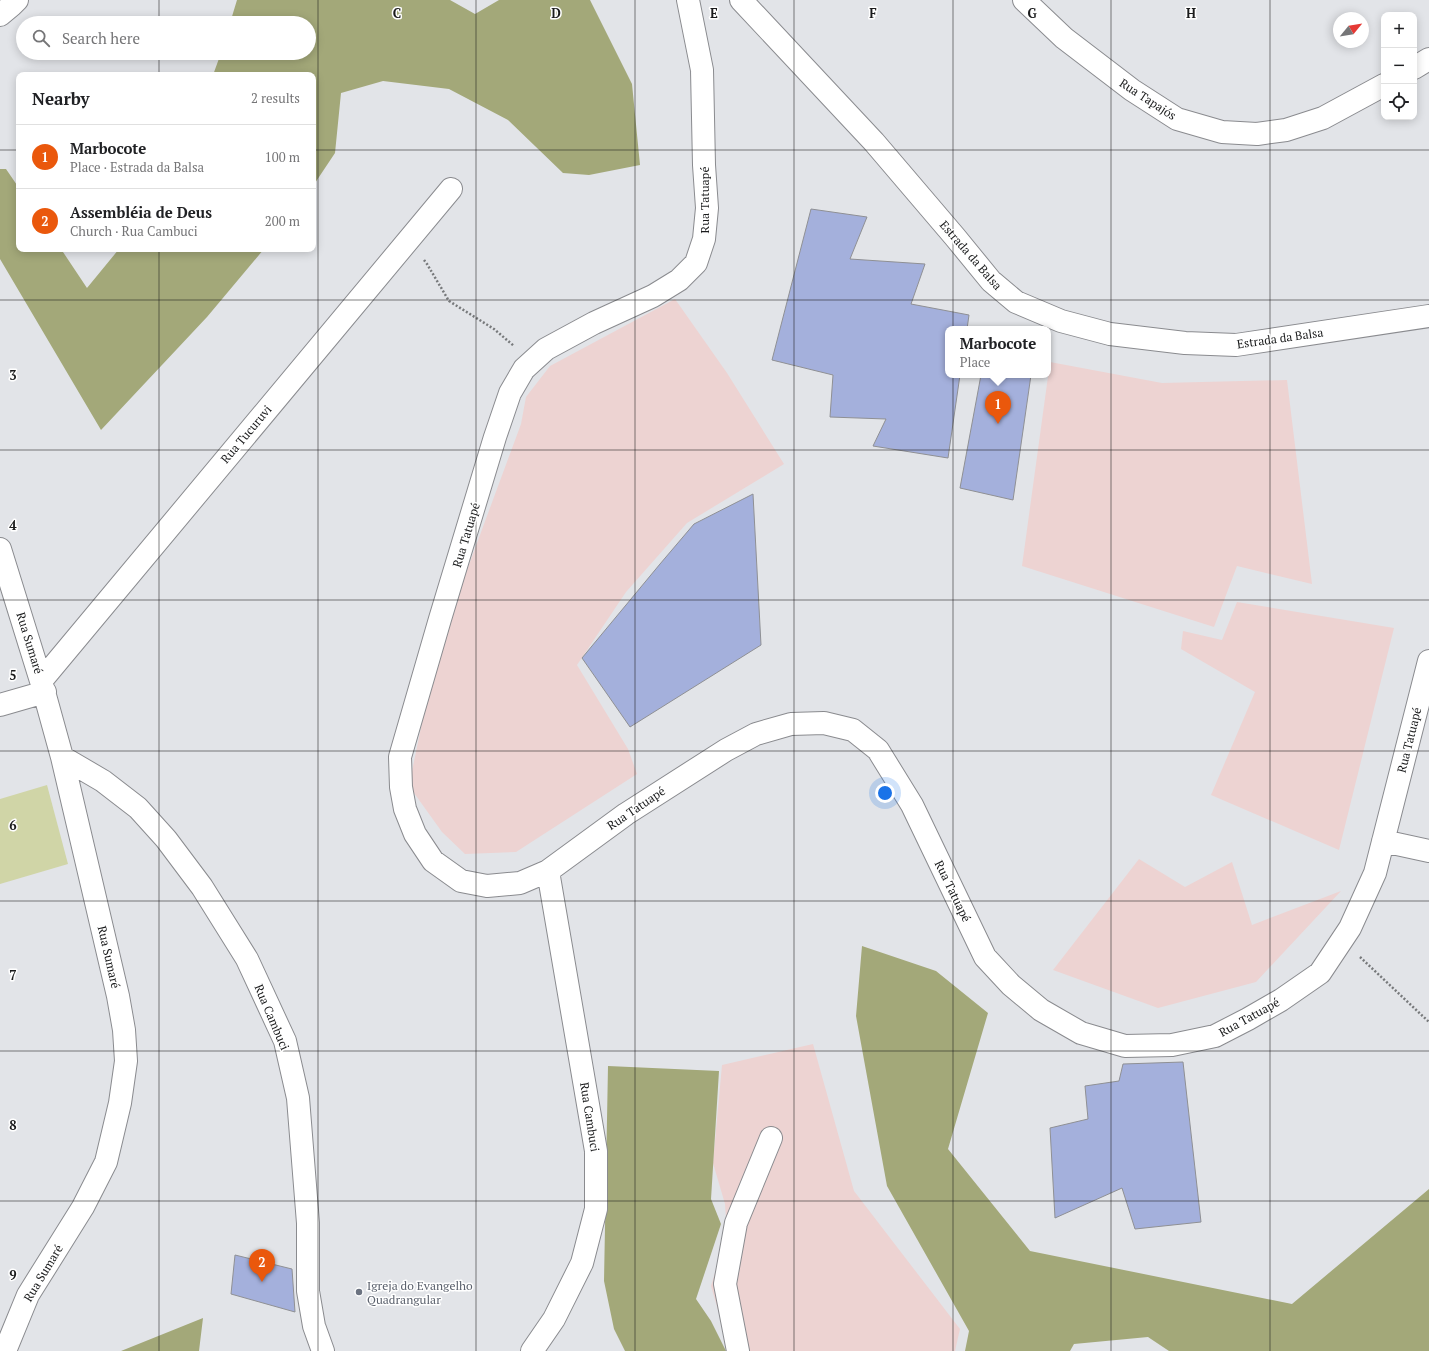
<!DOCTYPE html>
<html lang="en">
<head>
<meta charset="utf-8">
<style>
  :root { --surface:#fff; --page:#f6f6f6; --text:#202124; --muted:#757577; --line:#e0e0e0; --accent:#ea580c }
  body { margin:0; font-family:"PT Serif",serif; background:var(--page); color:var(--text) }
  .controls { position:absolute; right:12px; top:12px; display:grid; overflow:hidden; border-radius:8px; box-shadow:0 2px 10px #0003 }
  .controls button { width:36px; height:36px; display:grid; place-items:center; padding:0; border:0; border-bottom:1px solid var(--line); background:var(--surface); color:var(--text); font:20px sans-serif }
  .compass { position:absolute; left:1333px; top:12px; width:36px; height:36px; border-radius:50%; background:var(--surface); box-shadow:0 2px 10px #0003; rotate:60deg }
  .you { position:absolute; left:885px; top:793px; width:14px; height:14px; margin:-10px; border:3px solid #fff; border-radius:50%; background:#1a73e8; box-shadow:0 0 0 6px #1a73e833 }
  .badge { display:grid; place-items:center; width:26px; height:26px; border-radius:50%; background:var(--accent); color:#fff; font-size:13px; font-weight:700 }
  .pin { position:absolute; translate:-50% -33px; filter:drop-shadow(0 1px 2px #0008) }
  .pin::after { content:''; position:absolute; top:21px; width:14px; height:12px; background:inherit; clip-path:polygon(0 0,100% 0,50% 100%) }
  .popup { position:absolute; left:945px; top:326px; width:106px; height:52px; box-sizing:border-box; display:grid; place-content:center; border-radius:8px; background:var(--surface); filter:drop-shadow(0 1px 3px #0005); font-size:13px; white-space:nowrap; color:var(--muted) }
  .popup b { font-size:15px; color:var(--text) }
  .popup::after { content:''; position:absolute; left:50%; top:100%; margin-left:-8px; border:8px solid transparent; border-top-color:var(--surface) }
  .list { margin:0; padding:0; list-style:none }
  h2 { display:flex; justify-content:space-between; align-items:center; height:52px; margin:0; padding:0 16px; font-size:17px }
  h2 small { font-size:13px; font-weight:400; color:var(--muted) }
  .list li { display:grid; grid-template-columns:26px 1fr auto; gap:12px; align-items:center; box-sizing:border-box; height:64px; padding:0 16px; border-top:1px solid var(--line) }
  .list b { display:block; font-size:15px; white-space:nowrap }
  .list p { margin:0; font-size:13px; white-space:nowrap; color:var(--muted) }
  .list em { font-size:13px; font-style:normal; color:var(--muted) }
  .icon { flex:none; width:22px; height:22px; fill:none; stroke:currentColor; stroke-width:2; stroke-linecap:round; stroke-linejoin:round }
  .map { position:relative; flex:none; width:1429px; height:1351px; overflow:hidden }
  .search { position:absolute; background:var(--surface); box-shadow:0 2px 10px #0003; left:16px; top:16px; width:300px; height:44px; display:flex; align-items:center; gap:10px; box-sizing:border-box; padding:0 14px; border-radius:22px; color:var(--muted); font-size:15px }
  .panel { position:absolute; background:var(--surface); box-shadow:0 2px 10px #0003; left:16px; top:72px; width:300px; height:180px; border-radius:8px }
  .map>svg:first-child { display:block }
  .industrial { fill:#edd3d2 }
  .green { fill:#d0d5a7 }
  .forest { fill:#a3a879 }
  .building { fill:#a4b0dc; stroke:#8f9094 }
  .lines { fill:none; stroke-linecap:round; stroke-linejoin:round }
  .minor-casing { stroke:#8a8b8f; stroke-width:24 }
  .path { stroke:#77797b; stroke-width:2.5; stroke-dasharray:2 2; stroke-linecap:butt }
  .minor { stroke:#fff; stroke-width:22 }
  .grid { fill:none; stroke:#1a1b1c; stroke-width:1; stroke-opacity:0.55 }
  .worship-dot { fill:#6b7280; stroke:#fff; stroke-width:1.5 }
  .labels { text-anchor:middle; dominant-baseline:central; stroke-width:3; stroke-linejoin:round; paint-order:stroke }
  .street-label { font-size:12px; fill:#1a1b1c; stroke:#fff }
  .worship-label { font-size:12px; fill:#5b616d; stroke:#fff; text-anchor:start }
  .grid-label { font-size:13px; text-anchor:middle; font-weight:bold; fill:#1a1b1c; stroke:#fff; stroke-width:3; stroke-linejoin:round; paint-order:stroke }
</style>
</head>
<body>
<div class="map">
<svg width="1429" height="1351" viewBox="0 0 1429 1351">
  <rect width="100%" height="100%" fill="#e2e4e8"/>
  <!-- industrial -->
  <path class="industrial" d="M675,299L727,373L784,464L687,523L626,592L577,665L628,749L637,774L516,852L465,854L442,832L409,786L436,654L521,424L526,397L550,366Z
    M1050,362L1162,383L1287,380L1312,584L1237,566L1214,627L1022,566Z
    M1237,602L1394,628L1339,850L1211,795L1255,692L1181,649L1183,631L1222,640Z
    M1139,859L1185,887L1232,862L1252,925L1341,891L1256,982L1158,1008L1053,970Z
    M813,1044L854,1191L960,1329L955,1351H730L711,1286L727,1234L725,1204L713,1163L722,1065Z"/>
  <!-- green -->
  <path class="green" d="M47,785L68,864L0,884V799Z"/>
  <!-- forest -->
  <path class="forest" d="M237,0H450L475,14L499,0H590L632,84L640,165L589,175L563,173L508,120L449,89L383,81L341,93L335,153L313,186V75H213L221,53H309V23H230Z
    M0,169H6L19,188V249H61L87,288L119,249H264L207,317L101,430L0,259Z
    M862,946L936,971L988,1013L948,1149L1030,1251L1292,1304L1429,1189V1351H1169L1148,1337L1074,1344L1070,1351H965L969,1331L887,1186L856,1016Z
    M608,1066L719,1071L711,1199L721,1224L696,1299L711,1321L726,1351H625L614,1329L604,1281Z
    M203,1318L199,1351H121Z"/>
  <!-- building -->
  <path class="building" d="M811,209L867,217L850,259L925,264L911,304L969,315L967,329H948V375H960L948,458L873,446L886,419L830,417L833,375L772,360Z
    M981,375H1031L1013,500L960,488Z
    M753,494L761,645L630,727L582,658L660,564L694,524Z
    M1183,1062L1201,1222L1135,1229L1122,1188L1055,1218L1050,1128L1088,1119L1085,1086L1119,1081L1123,1064Z
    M235,1255L292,1269L295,1312L231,1294Z"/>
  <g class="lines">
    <!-- minor casing -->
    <g class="minor-casing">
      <path id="minor" d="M688,0L702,70L704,165L707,208L704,239L696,263L679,280L653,296L594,323L546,349L524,369L510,393L495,437L440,619L400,757L401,787L405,809L415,834L433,861L461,881L487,886L520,883L548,871L626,814L726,750L756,734L791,724L824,723L853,730L878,750L912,805L985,957L1011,985L1041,1010L1081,1033L1125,1046L1172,1045L1215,1036L1248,1019L1281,1000L1320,973L1350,928L1375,873L1429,661
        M741,0L874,142L955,237L991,281L1016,302L1061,321L1110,334L1185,343L1236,345L1429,316
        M1024,0L1064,38L1132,90L1177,119L1222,132L1257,134L1286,130L1323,118L1384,85
        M0,15L12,5L17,0
        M1414,68L1429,59
        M0,549L41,681L62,757L118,996L124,1030L126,1061L120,1103L106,1162L83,1207L28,1295L5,1351
        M41,681L451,189
        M0,705L45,692
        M62,757L103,781L138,808L166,839L202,887L247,959L285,1041L298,1098L308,1223V1291L314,1326L323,1351
        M1383,841L1429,851
        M532,1351L554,1319L582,1263L596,1209V1151L548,871
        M738,1351L725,1284L736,1223L771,1138"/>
    </g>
    <!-- path -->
    <path class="path" d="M424,260L427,264L449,301L494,329L514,346
      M1360,957L1429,1022"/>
    <!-- minor -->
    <use href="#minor" class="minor"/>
  </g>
  <!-- grid -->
  <path class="grid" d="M159,0V23M318,0V1351M476,0V1351M635,0V1351M794,0V1351M953,0V1351M1111,0V1351M1270,0V1351M159,53V75M0,150H19M313,150H1429M159,249V1351M0,300H1429M0,450H1429M0,600H1429M0,751H1429M0,901H1429M0,1051H1429M0,1201H1429"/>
  <!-- markers -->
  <circle class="worship-dot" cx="359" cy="1292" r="4"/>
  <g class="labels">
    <!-- street labels -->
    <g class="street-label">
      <text transform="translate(1148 99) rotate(33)">Rua Tapajós</text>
      <text transform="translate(704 200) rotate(-90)">Rua Tatuapé</text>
      <text transform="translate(971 255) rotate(49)">Estrada da Balsa</text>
      <text transform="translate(1280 338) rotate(-8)">Estrada da Balsa</text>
      <text transform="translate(246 434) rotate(-50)">Rua Tucuruvi</text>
      <text transform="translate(466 535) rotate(-73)">Rua Tatuapé</text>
      <text transform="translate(30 643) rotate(73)">Rua Sumaré</text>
      <text transform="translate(1409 740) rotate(-76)">Rua Tatuapé</text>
      <text transform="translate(636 808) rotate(-34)">Rua Tatuapé</text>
      <text transform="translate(953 891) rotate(64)">Rua Tatuapé</text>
      <text transform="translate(109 957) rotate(77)">Rua Sumaré</text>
      <text transform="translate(272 1017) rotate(67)">Rua Cambuci</text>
      <text transform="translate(1249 1017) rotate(-29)">Rua Tatuapé</text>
      <text transform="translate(590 1117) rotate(81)">Rua Cambuci</text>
      <text transform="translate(43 1273) rotate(-59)">Rua Sumaré</text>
    </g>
    <!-- worship labels -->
    <g class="worship-label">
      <text x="367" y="1285">Igreja do Evangelho<tspan x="367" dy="14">Quadrangular</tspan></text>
    </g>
  </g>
  <g class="grid-label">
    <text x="397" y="18">C</text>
    <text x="556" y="18">D</text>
    <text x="714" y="18">E</text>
    <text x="873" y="18">F</text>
    <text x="1032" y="18">G</text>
    <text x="1191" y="18">H</text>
    <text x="13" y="380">3</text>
    <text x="13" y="530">4</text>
    <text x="13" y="680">5</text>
    <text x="13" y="830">6</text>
    <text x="13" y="980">7</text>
    <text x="13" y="1130">8</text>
    <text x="13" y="1280">9</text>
  </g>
</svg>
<div class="controls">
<button>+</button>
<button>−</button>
<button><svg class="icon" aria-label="locate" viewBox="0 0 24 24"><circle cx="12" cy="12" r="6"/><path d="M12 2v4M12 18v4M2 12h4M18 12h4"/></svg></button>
</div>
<svg class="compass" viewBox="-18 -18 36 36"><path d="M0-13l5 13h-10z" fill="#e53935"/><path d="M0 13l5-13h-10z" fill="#757577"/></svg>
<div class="you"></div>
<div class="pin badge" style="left:998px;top:424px">1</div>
<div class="popup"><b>Marbocote</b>Place</div>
<div class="pin badge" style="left:262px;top:1282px">2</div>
<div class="search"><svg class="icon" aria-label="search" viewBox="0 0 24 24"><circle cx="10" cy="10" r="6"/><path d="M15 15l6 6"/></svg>Search here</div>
<section class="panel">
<h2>Nearby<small>2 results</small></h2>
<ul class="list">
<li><span class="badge">1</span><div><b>Marbocote</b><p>Place · Estrada da Balsa</p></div><em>100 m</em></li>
<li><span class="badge">2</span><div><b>Assembléia de Deus</b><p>Church · Rua Cambuci</p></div><em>200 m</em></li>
</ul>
</section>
</div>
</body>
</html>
